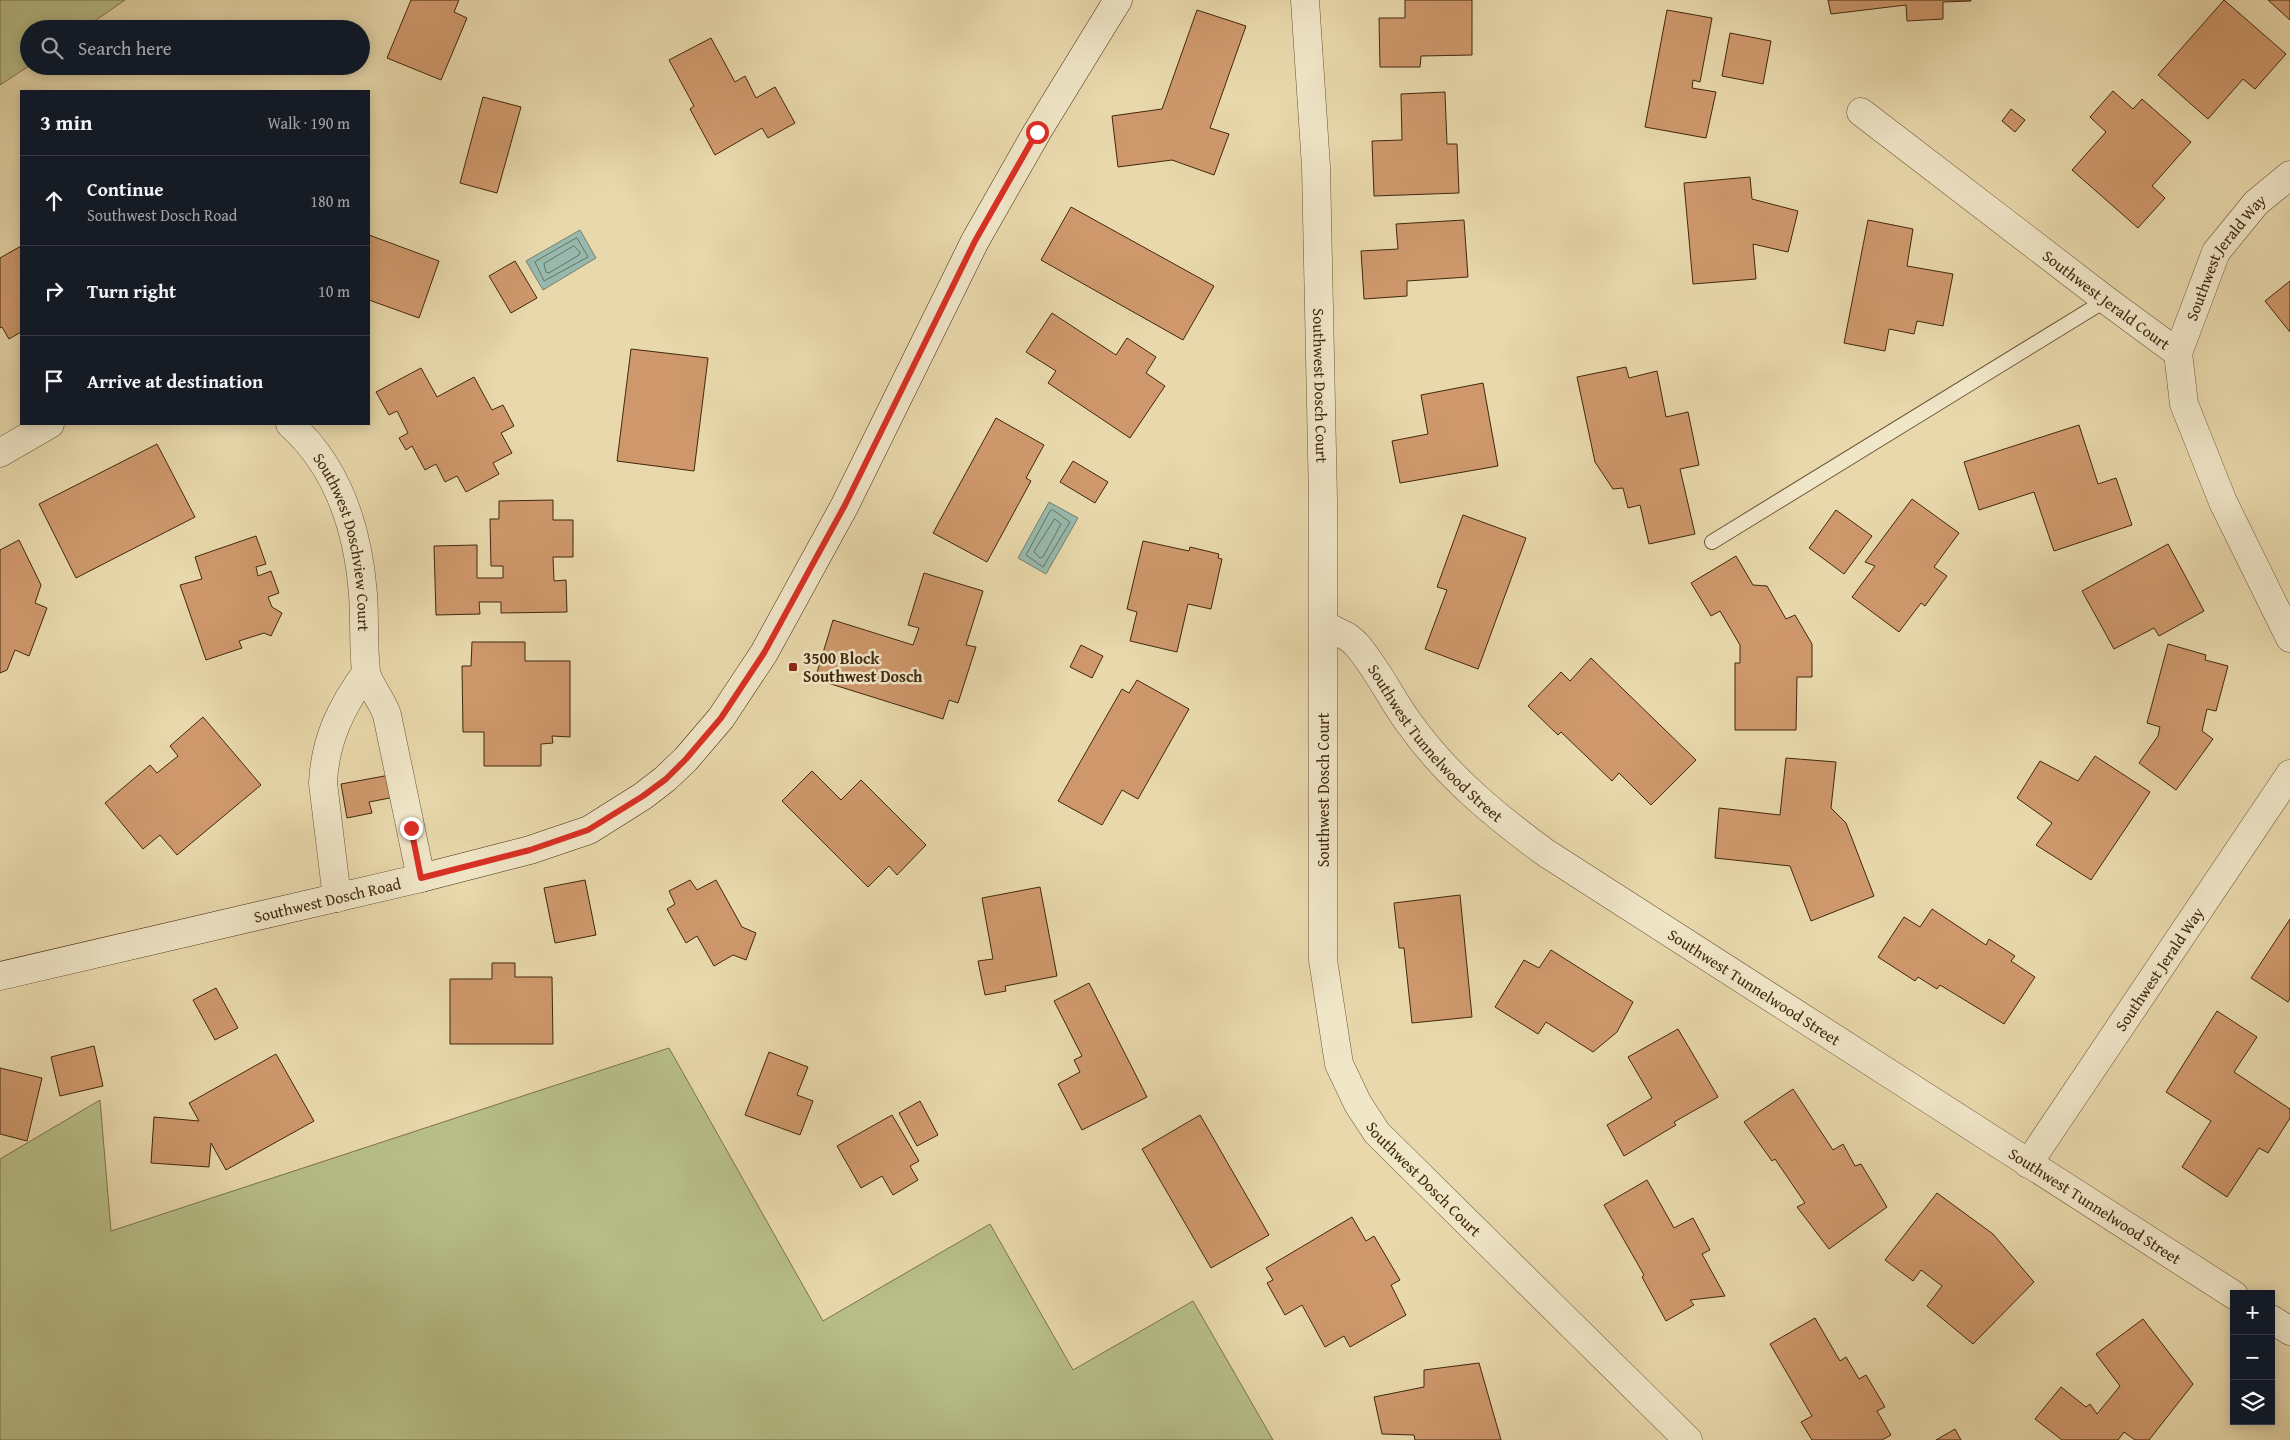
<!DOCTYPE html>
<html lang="en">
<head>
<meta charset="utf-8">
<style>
  :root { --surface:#171b24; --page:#242831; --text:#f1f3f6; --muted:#9ea1a6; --line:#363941 }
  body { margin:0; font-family:"Gentium Book Plus",serif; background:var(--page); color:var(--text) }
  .controls { position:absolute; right:15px; bottom:15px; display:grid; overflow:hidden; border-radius:0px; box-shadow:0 2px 12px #0003 }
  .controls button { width:45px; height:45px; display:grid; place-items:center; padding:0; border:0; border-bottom:1px solid var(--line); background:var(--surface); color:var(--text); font:25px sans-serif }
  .stop { position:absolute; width:15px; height:15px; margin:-11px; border:4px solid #d93025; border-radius:50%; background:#fff }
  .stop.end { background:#d93025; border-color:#fff; box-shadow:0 1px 5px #0008 }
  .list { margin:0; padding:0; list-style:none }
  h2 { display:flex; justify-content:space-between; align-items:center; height:65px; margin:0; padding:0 20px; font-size:21px }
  h2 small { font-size:16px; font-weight:400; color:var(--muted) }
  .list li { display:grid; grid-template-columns:32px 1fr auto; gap:15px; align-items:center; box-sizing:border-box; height:90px; padding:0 20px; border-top:1px solid var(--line) }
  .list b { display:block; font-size:19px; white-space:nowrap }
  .list p { margin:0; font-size:16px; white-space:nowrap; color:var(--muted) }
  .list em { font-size:16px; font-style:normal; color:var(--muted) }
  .icon { flex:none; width:28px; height:28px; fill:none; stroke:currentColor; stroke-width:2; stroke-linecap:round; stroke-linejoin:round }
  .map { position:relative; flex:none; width:2290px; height:1440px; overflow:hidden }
  .search { position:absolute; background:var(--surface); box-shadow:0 2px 12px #0003; left:20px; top:20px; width:350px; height:55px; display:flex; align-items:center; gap:12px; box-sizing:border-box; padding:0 18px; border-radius:28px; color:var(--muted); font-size:19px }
  .panel { position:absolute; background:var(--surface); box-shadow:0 2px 12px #0003; left:20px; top:90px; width:350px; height:335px; border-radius:0px }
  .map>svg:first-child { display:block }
  .green { fill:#b7be88; stroke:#7c734a }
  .water { fill:#97b9ad; stroke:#757f6d }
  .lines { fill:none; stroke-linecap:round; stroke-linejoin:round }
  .shore { stroke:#6c705c; stroke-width:1 }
  .building { fill:#ce986c; stroke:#41280c }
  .lane-casing { stroke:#6b5434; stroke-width:16 }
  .street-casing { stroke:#6b5434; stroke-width:29 }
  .secondary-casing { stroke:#41280c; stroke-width:29 }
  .lane { stroke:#f0e6c8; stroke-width:14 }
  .street { stroke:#f0e6c8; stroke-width:28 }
  .secondary { stroke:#f0e6c8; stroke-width:28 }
  .route { stroke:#d93025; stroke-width:6 }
  .poi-dot { fill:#8f2418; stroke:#f0e6c8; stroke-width:2 }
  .labels { text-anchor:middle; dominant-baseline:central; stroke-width:5; stroke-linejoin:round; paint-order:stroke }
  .street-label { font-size:16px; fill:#41280c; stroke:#f0e6c8 }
  .poi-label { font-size:16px; font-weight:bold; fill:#41280c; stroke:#f0e6c8; text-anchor:start }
</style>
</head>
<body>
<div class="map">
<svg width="2290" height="1440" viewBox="0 0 2290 1440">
  <rect width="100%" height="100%" fill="#e8d8ab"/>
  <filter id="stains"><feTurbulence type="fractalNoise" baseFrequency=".004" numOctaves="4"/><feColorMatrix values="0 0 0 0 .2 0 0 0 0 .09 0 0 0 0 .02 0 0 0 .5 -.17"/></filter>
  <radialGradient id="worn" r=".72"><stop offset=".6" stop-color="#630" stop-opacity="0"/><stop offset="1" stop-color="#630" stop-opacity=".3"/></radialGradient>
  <!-- green -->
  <path class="green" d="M0,0H125L83,29H29V66L0,85Z
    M669,1048L823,1321L990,1224L1073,1370L1193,1301L1273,1440H0V1159L100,1100L111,1231Z"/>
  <!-- water -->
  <path class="water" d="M580,230L596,258L543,290L526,261Z
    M1049,502L1078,518L1046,574L1018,558Z"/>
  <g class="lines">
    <!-- shore -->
    <path class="shore" d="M577,238L588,257L544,281L535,262Z
      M574,246L580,252L579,255L549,273L546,272L544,264Z
      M1053,510L1070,522L1043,567L1026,555L1050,511Z
      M1055,519L1061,524L1043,557L1040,558L1034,552Z"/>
  </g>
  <!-- building -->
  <path class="building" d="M411,0H459L454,12L467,18L441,80L387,58Z
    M1405,0H1472V55L1421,56L1420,67H1380L1379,18H1405Z
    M1828,0H1971V1L1943,2V19L1907,21L1906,5L1831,14Z
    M2224,0L2286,54L2255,89L2243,79L2208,119L2158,75Z
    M2268,0H2290V20Z
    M1197,10L1246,26L1210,128L1229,134L1214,175L1172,160L1118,167L1112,116L1162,109Z
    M1667,10L1712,18L1700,82L1693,80L1692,88L1716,92L1706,138L1645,127Z
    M1730,33L1771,41L1763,84L1722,76Z
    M711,38L735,82L745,76L756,98L775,87L795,123L768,138L762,128L715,155L690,109L694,106L669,60Z
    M2113,91L2133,109L2142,99L2191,142L2152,186L2165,198L2138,228L2072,170L2106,132L2090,117Z
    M1445,92L1447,144H1457L1459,193L1374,196L1372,141L1402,140L1401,94Z
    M483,97L521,107L497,193L460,183Z
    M2011,109L2025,120L2015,132L2002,121Z
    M1750,177L1752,199L1798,211L1788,252L1753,244L1756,279L1693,284L1684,183Z
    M1071,207L1214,286L1183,340L1041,260Z
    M1464,220L1468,277L1407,281V296L1364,299L1361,251L1398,249L1396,224Z
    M1868,220L1913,229L1907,266L1953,274L1943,326L1917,321L1914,334L1889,329L1885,351L1844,343Z
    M369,235L439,261L419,318L369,300Z
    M21,246V332L9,339L2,327L0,328V258Z
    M515,261L537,298L511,313L489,276Z
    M2290,281V332L2265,301Z
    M1052,313L1116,355L1127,338L1156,357L1146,373L1165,386L1130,438L1048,383L1056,371L1026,352Z
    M631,349L708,358L694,471L617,461Z
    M1626,367L1629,378L1657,371L1666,417L1688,412L1699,465L1680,469L1695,534L1649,544L1640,505L1628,508L1623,488L1613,489L1595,462L1577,377Z
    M421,368L437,397L474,377L492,410L503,405L514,426L501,433L512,453L493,463L499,474L466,492L457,476L445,482L436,464L425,470L412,446L406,450L399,438L408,433L397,411L389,415L376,392Z
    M1483,383L1498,466L1400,483L1392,441L1428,434L1421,395Z
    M996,418L1044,445L1026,478L1031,481L987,562L933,533Z
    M2079,425L2098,484L2116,478L2132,525L2054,551L2034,492L1979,510L1964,462Z
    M157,444L195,517L76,578L39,504Z
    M1073,461L1108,482L1095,503L1060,482Z
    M1912,499L1959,533L1934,567L1947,576L1925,606L1921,603L1899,632L1852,597L1875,566L1865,562Z
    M553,500V520H573V557H553L554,581L566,580L567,612L501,613V602H479L480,614L436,615L434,546L477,545V578H503V566H491L490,519H499V501Z
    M1836,510L1872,536L1844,574L1809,548Z
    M1463,515L1526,538L1478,669L1425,649L1447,590L1437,587Z
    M256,536L266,564L256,567L258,576L271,571L279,593L268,597L272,607L282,613L271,636L264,633L239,641L242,648L206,660L180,585L202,579L195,557Z
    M19,540L41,585L35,603L47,608L29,656L15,650L7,670L0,673V550Z
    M1143,541L1189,551L1190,547L1219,554L1218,558L1222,559L1211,609L1188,604L1177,652L1130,641L1137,612L1127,609Z
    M2168,544L2204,611L2159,636L2154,628L2114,649L2082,591Z
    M1736,556L1753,585L1767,586L1786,619L1795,615L1812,644V677H1797L1796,730H1735V663H1740V645L1720,611L1711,616L1691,583Z
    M924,573L983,591L966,645L976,647L958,703L949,700L943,719L815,679L833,620L913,645L919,628L908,625Z
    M472,642H525V661H570V737L552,736L553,743L541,744V766H484V732H463L462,666H471Z
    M2168,644L2206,655L2205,660L2228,666L2216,711L2207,709L2202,731L2213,739L2176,790L2139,763L2158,736L2160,727L2147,723Z
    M1081,645L1103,656L1092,678L1070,667Z
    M1591,658L1696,760L1651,805L1619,773L1612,781L1561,732L1558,735L1528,706L1561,672L1570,681Z
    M1137,680L1189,709L1138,799L1122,790L1102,825L1058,801L1122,689L1129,693Z
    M203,717L261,785L177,855L160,835L143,849L105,803L150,765L157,773L178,756L170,746Z
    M2095,756L2150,792L2091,880L2036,845L2052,823L2017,798L2040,761L2078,781Z
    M1786,758L1836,762L1831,808L1846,823L1874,896L1811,921L1790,866L1715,858L1719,808L1780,815Z
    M812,771L841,800L861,780L926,845L897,875L889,866L868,887L782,801Z
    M390,775L395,797L369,802L372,813L347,818L341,784Z
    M585,880L596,935L555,943L544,888Z
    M690,880L697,890L716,880L742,927L756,933L746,960L733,955L714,966L697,936L686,943L667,909L675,904L669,891Z
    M1040,887L1057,976L1005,986L1006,991L985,995L978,961L993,959L982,898Z
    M1460,895L1472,1017L1412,1023L1404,948H1399L1394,903Z
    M1932,909L1986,945L1989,939L2015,956L2011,961L2035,977L2004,1024L1940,985L1937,989L1918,977L1915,981L1878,957L1904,917L1920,927Z
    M2290,919V998L2288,1002L2251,978Z
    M1551,950L1633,1002L1617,1032L1593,1052L1546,1022L1538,1034L1495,1007L1524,960L1539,968Z
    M492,963H515V977H552L553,1044H450V979H492Z
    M1089,983L1147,1097L1082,1130L1058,1084L1080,1072L1074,1060L1082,1056L1054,1001Z
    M216,988L238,1028L215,1040L193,1000Z
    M2217,1011L2257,1037L2234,1072L2290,1109V1118L2268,1153L2259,1148L2227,1197L2182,1167L2211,1121L2166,1092Z
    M1678,1029L1718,1097L1674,1122L1676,1125L1624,1156L1607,1125L1652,1098L1628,1057Z
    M94,1046L103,1086L60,1096L51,1057Z
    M769,1052L808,1067L797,1095L813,1101L800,1135L745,1115Z
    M276,1054L314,1121L226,1170L211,1143L209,1167L151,1163L154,1117L199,1121L189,1103Z
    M0,1068L42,1078L27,1141L0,1134Z
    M1793,1089L1833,1150L1843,1144L1855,1166L1861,1164L1887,1207L1829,1249L1797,1207L1805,1203L1775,1159L1772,1161L1744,1122Z
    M920,1101L938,1135L917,1146L899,1113Z
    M892,1115L919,1161L910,1166L918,1180L893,1195L882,1176L861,1188L837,1146Z
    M1200,1115L1269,1235L1211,1268L1142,1149Z
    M1647,1180L1674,1228L1693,1218L1710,1250L1702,1254L1725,1296L1690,1300L1694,1305L1666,1321L1642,1277L1644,1275L1604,1205Z
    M1937,1193L1993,1234L2034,1282L1973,1344L1927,1306L1942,1286L1921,1270L1913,1281L1885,1260Z
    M1352,1217L1366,1241L1374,1236L1400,1280L1391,1285L1406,1315L1350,1347L1344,1336L1325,1347L1302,1305L1285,1315L1267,1283L1273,1280L1266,1268Z
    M1815,1318L1840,1361L1846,1357L1859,1379L1866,1375L1885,1407L1877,1411L1891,1435L1882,1440H1812L1801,1422L1812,1416L1770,1344Z
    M2143,1319L2193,1384L2149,1440H2135L2124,1432L2118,1440H2062L2035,1419L2061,1387L2086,1407L2090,1404L2097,1414L2120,1386L2096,1354Z
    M1479,1363L1501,1440H1415L1414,1435L1382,1434L1374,1397L1424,1387V1370Z
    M1955,1429L1961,1440H1936Z"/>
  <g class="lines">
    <!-- lane casing -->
    <g class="lane-casing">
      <path id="lane" d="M1712,542L2106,300"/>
    </g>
    <!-- street casing -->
    <g class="street-casing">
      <g id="street">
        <path id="s1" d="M1305,0L1316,167L1323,499V960L1339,1064L1358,1104L1377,1133L1688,1440"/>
        <path id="s2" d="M1861,112L2106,300L2178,353L2184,404L2223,502L2290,638"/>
        <path id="s3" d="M2178,353L2216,252L2256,203L2290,175"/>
        <path id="s4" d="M290,424C339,468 358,530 363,594C365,620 363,646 366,671C367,682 383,702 387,715L421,878"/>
        <path d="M0,453L50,424"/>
        <path id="s5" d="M1324,625L1348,637L1356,644C1377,668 1390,697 1409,723C1446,775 1495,816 1546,853L2234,1295"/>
        <path d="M337,898L323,783C325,740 341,707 366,673"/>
        <path id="s6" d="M2028,1164L2290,774"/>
        <path d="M2271,1319L2290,1331"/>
      </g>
    </g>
    <!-- secondary casing -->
    <g class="secondary-casing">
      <g id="secondary">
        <path id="s7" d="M0,976L421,878L530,850L589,830L643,796L665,779L686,759L721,718L764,653L845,505L975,241L1037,132L1118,0"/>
      </g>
    </g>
    <!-- lane -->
    <use href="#lane" class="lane"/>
    <!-- street -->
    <use href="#street" class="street"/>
    <!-- secondary -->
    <use href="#secondary" class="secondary"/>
  </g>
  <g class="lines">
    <!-- route -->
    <path class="route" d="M411,828L421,878L530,850L588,830L643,796L666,779L686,759L721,718L764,653L845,505L975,241L1037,132"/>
  </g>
  <!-- markers -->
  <rect class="poi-dot" x="788" y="662" width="10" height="10" rx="2.5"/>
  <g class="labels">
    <!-- street labels -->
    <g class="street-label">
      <text stroke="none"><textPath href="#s3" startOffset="108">Southwest Jerald Way</textPath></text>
      <text stroke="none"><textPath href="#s2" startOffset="309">Southwest Jerald Court</textPath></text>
      <text stroke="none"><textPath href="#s1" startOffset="386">Southwest Dosch Court</textPath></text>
      <text stroke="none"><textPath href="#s4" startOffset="134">Southwest Doschview Court</textPath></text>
      <text stroke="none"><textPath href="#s5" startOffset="165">Southwest Tunnelwood Street</textPath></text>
      <text transform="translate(1323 790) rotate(-90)">Southwest Dosch Court</text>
      <text stroke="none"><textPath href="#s7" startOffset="336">Southwest Dosch Road</textPath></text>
      <text stroke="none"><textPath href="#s6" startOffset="235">Southwest Jerald Way</textPath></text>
      <text stroke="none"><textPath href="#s5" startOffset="570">Southwest Tunnelwood Street</textPath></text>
      <text stroke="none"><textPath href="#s1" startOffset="1210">Southwest Dosch Court</textPath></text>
      <text stroke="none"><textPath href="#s5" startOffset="975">Southwest Tunnelwood Street</textPath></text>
    </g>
    <!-- poi labels -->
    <g class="poi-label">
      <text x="803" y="658">3500 Block<tspan x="803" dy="18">Southwest Dosch</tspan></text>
    </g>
  </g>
  <rect width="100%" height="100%" filter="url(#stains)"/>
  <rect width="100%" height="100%" fill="url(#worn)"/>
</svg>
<div class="controls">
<button>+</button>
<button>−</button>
<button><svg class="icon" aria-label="layers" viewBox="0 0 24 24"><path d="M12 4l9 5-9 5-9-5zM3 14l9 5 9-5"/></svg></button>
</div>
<div class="stop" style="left:1037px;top:132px"></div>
<div class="stop end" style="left:411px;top:828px"></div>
<div class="search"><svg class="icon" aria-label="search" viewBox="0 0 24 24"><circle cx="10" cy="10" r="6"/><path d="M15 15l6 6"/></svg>Search here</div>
<section class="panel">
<h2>3 min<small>Walk · 190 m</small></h2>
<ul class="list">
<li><svg class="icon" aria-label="ahead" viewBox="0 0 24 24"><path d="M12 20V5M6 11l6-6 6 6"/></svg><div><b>Continue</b><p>Southwest Dosch Road</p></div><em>180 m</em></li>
<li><svg class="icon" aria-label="right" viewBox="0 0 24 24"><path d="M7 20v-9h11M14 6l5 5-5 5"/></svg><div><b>Turn right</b></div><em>10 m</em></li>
<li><svg class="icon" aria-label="arrive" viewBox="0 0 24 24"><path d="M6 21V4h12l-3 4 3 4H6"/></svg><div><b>Arrive at destination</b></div></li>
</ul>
</section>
</div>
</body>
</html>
